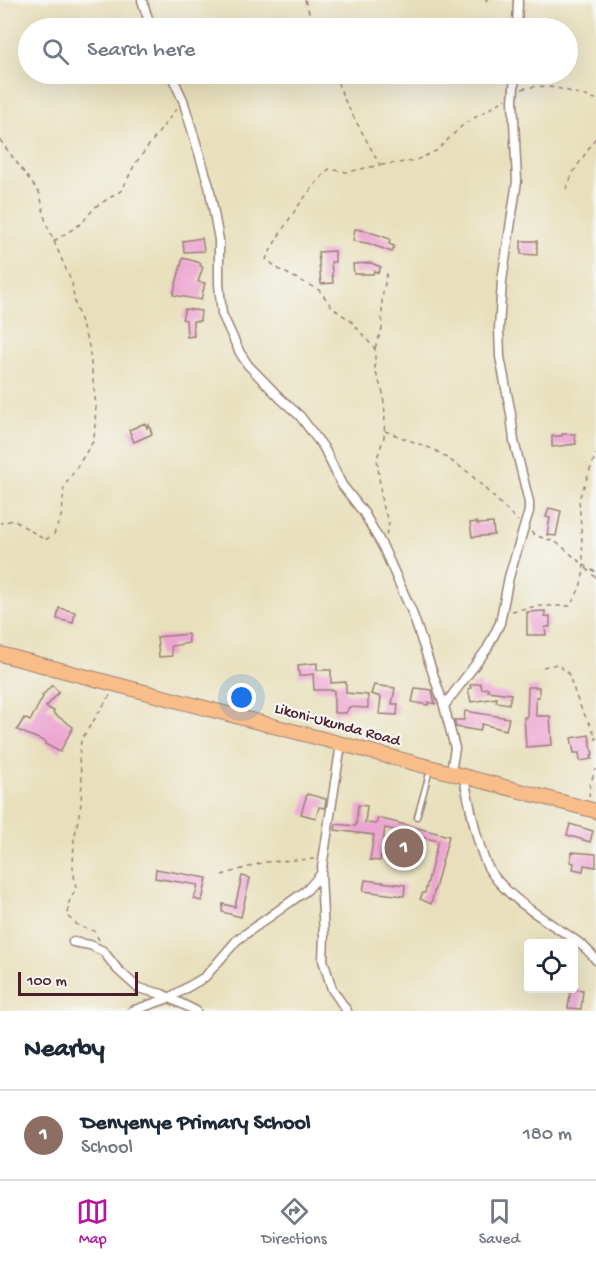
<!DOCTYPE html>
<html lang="en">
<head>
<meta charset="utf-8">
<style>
  :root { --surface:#fff; --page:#f6f6f7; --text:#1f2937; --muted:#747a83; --line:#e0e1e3; --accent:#b5179e }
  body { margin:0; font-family:"Gochi Hand",sans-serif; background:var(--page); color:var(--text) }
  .controls { position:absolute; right:18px; bottom:18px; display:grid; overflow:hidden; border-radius:6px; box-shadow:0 6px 24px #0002 }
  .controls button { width:54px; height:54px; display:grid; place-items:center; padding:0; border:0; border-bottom:2px solid var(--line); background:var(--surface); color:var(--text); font:30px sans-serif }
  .scale { position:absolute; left:18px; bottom:15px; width:120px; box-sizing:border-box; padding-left:6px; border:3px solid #4a1f2b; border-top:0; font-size:16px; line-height:21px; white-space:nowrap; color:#4a1f2b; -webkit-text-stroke:4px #f6f6f2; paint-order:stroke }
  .you { position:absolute; left:242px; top:698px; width:21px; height:21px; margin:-15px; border:4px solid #fff; border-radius:50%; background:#1a73e8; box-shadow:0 0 0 9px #1a73e833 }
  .badge { display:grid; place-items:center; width:39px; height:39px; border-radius:50%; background:var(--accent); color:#fff; font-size:20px; font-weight:700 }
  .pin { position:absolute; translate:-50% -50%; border:3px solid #fff; box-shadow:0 2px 6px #0006 }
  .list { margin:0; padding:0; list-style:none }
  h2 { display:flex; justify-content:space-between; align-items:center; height:78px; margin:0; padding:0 24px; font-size:26px }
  h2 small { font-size:20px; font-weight:400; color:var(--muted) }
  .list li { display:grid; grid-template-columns:39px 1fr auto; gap:18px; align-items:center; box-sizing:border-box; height:90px; padding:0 24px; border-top:2px solid var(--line) }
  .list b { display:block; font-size:22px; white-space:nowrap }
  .list p { margin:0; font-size:20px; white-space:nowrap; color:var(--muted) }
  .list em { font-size:20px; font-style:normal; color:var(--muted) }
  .icon { flex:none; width:33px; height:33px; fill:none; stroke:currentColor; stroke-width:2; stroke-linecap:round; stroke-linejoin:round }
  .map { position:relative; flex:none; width:596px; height:1011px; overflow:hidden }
  .search { position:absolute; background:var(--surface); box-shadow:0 6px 24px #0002; left:18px; right:18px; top:18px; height:66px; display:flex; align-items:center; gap:15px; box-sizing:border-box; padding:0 21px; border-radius:33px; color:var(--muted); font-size:22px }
  .sheet { height:168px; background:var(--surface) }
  nav { display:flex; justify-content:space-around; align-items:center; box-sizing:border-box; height:84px; border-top:2px solid var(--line); background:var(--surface); font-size:16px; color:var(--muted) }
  nav a { display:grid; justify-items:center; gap:3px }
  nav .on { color:var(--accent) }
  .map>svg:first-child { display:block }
  .building { fill:#eda4d2 }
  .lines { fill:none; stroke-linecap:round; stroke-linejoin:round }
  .service-casing { stroke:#998074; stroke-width:7 }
  .minor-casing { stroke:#998074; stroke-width:11 }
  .trunk-casing { stroke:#998074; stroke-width:16 }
  .path { stroke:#998074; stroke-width:1.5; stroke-dasharray:4.5 4.5; stroke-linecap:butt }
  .service { stroke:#fff; stroke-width:4 }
  .minor { stroke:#fff; stroke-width:8 }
  .trunk { stroke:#f8bd89; stroke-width:14 }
  .labels { text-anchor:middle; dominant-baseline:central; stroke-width:4.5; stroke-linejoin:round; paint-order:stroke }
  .street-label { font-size:16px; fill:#4a1f2b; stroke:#f6f6f2 }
</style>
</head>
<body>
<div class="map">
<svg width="596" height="1011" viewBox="0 0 596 1011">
  <rect width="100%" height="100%" fill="#f6f6f2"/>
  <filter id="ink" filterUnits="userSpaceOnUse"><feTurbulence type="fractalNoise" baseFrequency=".0167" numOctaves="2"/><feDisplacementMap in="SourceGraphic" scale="12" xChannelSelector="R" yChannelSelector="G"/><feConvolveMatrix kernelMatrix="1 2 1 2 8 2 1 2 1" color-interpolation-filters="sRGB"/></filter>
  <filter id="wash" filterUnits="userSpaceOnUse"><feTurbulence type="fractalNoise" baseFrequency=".008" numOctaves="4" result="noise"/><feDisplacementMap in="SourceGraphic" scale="24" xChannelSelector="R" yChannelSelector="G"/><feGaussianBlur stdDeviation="1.35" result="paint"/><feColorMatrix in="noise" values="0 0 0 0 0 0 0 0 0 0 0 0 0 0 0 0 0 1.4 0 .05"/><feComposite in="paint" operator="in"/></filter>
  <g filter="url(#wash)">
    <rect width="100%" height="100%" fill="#e8e0bc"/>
    <g id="blocks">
      <!-- building -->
      <path class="building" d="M355,229L367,231L390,239L389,244L394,246L392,252L367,243L353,241Z
        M202,238L204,251L184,252L183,241Z
        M521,241H537V255L521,254Z
        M335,251V262H331L333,283L321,284L318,252Z
        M183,258L201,263L200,266L203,267L198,282L205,283L201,300L173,295Z
        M371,263L381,267L378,273L374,271L373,274H354L353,264Z
        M185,309L201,311L200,321H193L194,336L187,337L186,320L182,319Z
        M145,423L147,428L149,425L152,434L134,442L129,430Z
        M562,434H575L576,444L552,447V436H562Z
        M549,508L561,511L556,536L547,535L550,518L546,517Z
        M477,522V524L493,523L494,535L472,537L470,523Z
        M59,608L75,612L73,623L57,619Z
        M545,611V617L550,616V627H545L546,635H527V612Z
        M188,634L189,643L171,646L172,656L159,657L157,637Z
        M317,663V670H331V683L346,682V693L368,695V708L349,707L346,713H334V690H314L313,674L299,676L298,665Z
        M480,683L482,689L488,688V691L511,694L509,704L496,702L497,698L471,702L468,689L471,688L470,685Z
        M52,685L59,692L46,707L54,711L53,713L73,727L60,752L45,744L46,742L17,730L24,718L30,721L43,697L42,696Z
        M374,685L395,688L392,704H398L397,715L379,714L381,697L371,694Z
        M528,687H539V697H536V716H550L552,745L526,747L524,717H527Z
        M415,688L432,690L435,704L428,702V705L412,702Z
        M465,711L509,718L506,730L482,724L480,731L456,727L454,720H464Z
        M589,735L593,755H591L592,759L580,761L579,753H574L571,738Z
        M307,794L326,799L325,808L319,807L316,818L301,814Z
        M358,805L367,806L365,823L376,824L378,818L449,836L431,904L420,899L423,893H425L438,841L385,828L380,861L370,860L374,835L335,830L336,824L356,826Z
        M570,824L593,831L590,842L567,835Z
        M572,852L596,854V867L584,865L583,871L573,869L574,863L570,862Z
        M156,869L207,878L202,901L194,899L198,885L155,878Z
        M242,876L250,878L241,917L222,912L223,904L235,907Z
        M365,880L405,885L404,896L363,891Z
        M571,989L583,990L581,1009L568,1008Z"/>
    </g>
  </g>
  <g filter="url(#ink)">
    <use href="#blocks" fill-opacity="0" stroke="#998074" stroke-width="1.5"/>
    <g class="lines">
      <!-- service casing -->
      <g class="service-casing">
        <path id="service" d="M417,817L430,770"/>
      </g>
      <!-- minor casing -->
      <g class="minor-casing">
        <path id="minor" d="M142,0L151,28
          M517,28L518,0
          M171,74L183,100L209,186L219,240V284L222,314L240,353L248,365L281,399L300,416L324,448L342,485L364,513L383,547L412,612L444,706L455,748L451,772
          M444,706L487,649L500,623L509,577L529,511V502L514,441L511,414L500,357L499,329L502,281L517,181L513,101L515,74
          M341,744L321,874L324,936L323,960L332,989L347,1011
          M463,775C469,798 478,855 491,872C503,890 524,906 542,918C560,931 582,941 596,960
          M73,942L90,945L103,951L118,970L138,988L162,994L196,1011
          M132,1011L169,998L205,977L237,940L307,890L321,874"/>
      </g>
      <!-- trunk casing -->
      <g class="trunk-casing">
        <path id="trunk" d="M0,654L596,811"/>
      </g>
      <!-- path -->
      <path class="path" d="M305,0L314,28
        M485,0H488
        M334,74L346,103L380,165L347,172L329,169C303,196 283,226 266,259L280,270L319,290L333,308L351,321L375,349V370L383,393L385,414L384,437L377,458L382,505L389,523L386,535
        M522,89C547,81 572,93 596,99
        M0,140L40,194L46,223L72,283L75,305L89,346L96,406L94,440L64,487L62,514L54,534L45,540L14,520L0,523
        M381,165L414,161L436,151L464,124L506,99
        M566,189L574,171L596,137
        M54,241L82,223L95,207L122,190L135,164L177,108
        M375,348L382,329V298L387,273
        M385,431L435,450L468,472L518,521
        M531,532C539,539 549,538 557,543C571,553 581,565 596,572
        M586,568L596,578
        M512,611L538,606H570L580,588L584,571L579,499L596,454
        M543,667L557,664L568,673L579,704L596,736V740
        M589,797L590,784L596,769
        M222,875L265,862L314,859
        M99,940L94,931L80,927L67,916L69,902L76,889L73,867L74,840L81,804L82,777L79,760L81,740L110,695"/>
      <!-- service -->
      <use href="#service" class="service"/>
      <!-- minor -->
      <use href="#minor" class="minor"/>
      <!-- trunk -->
      <use href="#trunk" class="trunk"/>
    </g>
  </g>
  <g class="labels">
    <!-- street labels -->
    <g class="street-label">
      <text transform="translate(337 726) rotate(15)">Likoni-Ukunda Road</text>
    </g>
  </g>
</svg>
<div class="controls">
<button><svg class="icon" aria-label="locate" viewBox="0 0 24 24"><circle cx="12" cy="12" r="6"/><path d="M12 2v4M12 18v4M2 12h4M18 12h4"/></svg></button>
</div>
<div class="scale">100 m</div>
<div class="you"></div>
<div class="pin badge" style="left:404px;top:848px;background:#8d6e63">1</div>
<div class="search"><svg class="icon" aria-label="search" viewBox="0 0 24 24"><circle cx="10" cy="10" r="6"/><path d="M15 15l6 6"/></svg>Search here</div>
</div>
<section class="sheet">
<h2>Nearby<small></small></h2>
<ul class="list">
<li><span class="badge" style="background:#8d6e63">1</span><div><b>Denyenye Primary School</b><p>School</p></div><em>180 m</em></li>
</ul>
</section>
<nav>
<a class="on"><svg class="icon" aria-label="map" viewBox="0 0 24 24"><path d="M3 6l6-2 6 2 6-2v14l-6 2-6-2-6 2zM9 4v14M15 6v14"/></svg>Map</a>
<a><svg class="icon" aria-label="directions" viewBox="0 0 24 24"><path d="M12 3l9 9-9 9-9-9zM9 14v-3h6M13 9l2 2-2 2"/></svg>Directions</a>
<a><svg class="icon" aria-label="saved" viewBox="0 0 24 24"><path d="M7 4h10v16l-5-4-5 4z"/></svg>Saved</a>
</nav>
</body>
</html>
